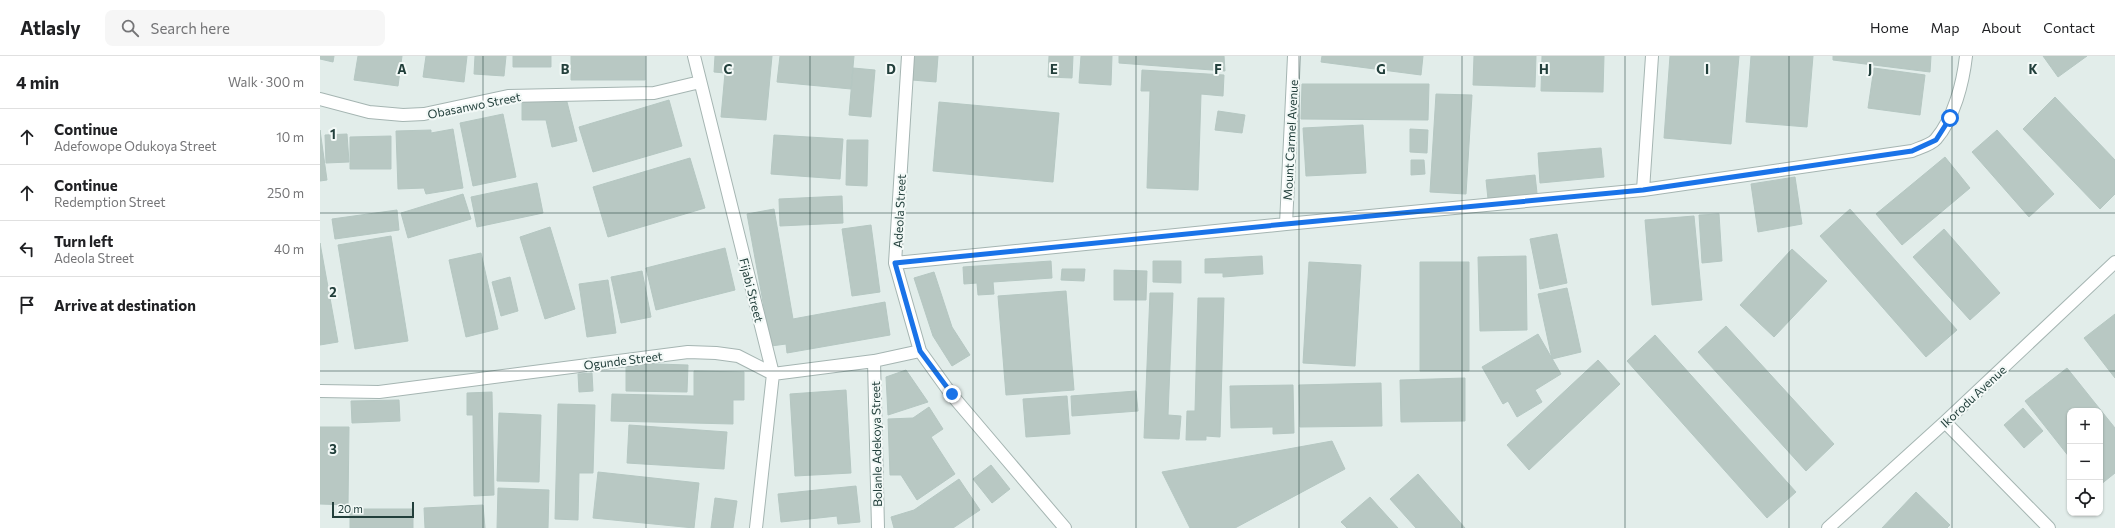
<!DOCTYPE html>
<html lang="en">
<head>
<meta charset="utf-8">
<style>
  :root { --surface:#fff; --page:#f6f6f6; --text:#202124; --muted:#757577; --line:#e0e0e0 }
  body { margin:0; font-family:Commissioner,sans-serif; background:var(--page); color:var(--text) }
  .controls { position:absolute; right:12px; bottom:12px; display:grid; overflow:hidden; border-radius:8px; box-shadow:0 1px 3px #0004 }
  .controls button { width:36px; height:36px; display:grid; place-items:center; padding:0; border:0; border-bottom:1px solid var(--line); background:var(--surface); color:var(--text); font:20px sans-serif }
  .scale { position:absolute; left:12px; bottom:10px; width:82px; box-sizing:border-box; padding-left:4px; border:2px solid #223f3b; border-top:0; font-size:11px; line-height:14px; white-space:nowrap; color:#223f3b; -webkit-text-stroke:3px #f3f9f7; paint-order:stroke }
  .stop { position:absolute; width:12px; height:12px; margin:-9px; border:3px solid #1a73e8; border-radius:50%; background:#fff }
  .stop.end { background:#1a73e8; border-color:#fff; box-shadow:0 1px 4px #0008 }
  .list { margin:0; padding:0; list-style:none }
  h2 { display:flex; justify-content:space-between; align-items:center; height:52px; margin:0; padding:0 16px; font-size:17px }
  h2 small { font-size:13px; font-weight:400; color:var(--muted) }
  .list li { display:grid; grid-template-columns:26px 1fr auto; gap:12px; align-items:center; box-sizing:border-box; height:56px; padding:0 16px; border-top:1px solid var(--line) }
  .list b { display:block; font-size:15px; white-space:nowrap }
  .list p { margin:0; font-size:13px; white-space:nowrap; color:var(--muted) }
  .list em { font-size:13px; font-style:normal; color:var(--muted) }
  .icon { flex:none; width:22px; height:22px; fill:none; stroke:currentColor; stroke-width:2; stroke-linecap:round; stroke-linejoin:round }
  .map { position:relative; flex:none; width:1795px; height:472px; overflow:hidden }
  header { display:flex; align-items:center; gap:24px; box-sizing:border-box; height:56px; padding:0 20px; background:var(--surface); border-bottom:1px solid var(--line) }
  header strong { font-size:19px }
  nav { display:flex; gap:22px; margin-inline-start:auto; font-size:14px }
  .search { width:280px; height:36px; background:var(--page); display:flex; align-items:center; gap:10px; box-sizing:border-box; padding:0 14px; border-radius:8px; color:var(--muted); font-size:15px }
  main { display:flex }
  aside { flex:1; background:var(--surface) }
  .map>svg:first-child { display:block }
  .building { fill:#b8c8c3; stroke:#b5c7c2 }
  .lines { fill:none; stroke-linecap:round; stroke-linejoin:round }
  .minor-casing { stroke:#a5b5b2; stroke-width:14 }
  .minor { stroke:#fff; stroke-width:12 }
  .route { stroke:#1a73e8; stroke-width:5 }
  .grid { fill:none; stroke:#223f3b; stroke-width:1; stroke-opacity:0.55 }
  .labels { text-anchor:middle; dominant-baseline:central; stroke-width:4; stroke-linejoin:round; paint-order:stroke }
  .street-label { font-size:12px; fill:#223f3b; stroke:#f3f9f7 }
  .grid-label { font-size:13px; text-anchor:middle; font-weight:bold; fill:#223f3b; stroke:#f3f9f7; stroke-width:4; stroke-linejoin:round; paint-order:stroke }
</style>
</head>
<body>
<header>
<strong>Atlasly</strong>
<div class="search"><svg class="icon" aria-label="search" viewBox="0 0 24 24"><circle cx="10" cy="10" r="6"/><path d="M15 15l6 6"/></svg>Search here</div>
<nav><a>Home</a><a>Map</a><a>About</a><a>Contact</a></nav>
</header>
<main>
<aside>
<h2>4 min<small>Walk · 300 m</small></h2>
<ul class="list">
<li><svg class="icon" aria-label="ahead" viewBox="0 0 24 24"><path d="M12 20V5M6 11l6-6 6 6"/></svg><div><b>Continue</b><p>Adefowope Odukoya Street</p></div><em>10 m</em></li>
<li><svg class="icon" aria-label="ahead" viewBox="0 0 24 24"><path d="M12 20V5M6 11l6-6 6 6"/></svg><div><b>Continue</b><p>Redemption Street</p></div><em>250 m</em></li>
<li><svg class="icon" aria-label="left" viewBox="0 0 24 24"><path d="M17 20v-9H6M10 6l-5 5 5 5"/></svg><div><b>Turn left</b><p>Adeola Street</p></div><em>40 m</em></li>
<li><svg class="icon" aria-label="arrive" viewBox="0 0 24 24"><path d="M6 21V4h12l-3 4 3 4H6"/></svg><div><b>Arrive at destination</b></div></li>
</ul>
</aside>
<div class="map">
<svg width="1795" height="472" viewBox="0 0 1795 472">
  <rect width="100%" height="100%" fill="#e2edea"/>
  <!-- building -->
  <path class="building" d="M0,0H14L13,6L0,3Z
    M38,0H82L78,30L34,24Z
    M106,0H147L144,26L103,21Z
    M155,0H186L184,20L154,18Z
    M193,0H231V11H193Z
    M251,0H325V24H251Z
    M395,0H452L446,64L401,61L405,17L394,16Z
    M460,0H534L531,33L457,26Z
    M594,0H618L616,26L592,24Z
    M729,0H753L752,22L728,21Z
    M761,0H792L791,29L759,27Z
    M799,0H904L905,15L799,7Z
    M1002,0H1103L1101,19L1001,6Z
    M1154,0H1216L1215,31L1153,29Z
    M1222,0H1284L1283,36L1221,35Z
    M1350,0H1419L1411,88L1344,82Z
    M1431,0H1493L1487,71L1426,66Z
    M1513,0H1611L1610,16L1513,4Z
    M1723,0H1767L1738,21Z
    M533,12L555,14L551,61L529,59Z
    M1554,12L1605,19L1600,59L1548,52Z
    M822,14L904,19L903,40L881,38L878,134L827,132L830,35H821Z
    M982,28H1109L1108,64L981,63Z
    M1116,38L1152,39L1146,138L1110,136Z
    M1735,41L1795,104V138L1780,153L1703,73Z
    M202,42H246L257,85L232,91L226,64H202Z
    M349,44L362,90L273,116L259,71Z
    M619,46L739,57L733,126L613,115Z
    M898,55L925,59L922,77L895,74Z
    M183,58L196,121L153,130L140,67Z
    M1043,69L1046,117L986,120L983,72Z
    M133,73L143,132L106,138L104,132L78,133L76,75L111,74V77Z
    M1090,73L1108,74L1107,97L1090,96Z
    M0,74L7,124L0,125Z
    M1677,74L1734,138L1709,161L1652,96Z
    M27,78L29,106L6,107L5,79Z
    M454,79L523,83L520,123L451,118Z
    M71,80V113H30V81Z
    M527,84H548L547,130L526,129Z
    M1281,92L1284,121L1220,127L1218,97Z
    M1625,101L1650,132L1582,189L1556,158Z
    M370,102L385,152L288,181L273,131Z
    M1091,104H1104L1105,118L1091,119Z
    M1215,119L1217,137L1168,143L1166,124Z
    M1475,121L1482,168L1438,176L1431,128Z
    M217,127L223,157L157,171L151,141Z
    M143,138L151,163L88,182L81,157Z
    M522,140L523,167L460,170L459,143Z
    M454,153L473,263L565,246L570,279L467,297L466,288L451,290L427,158Z
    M1530,153L1637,274L1606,301L1500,180Z
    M77,154L79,174L15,183L12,163Z
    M1399,158L1402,205L1382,207L1379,159Z
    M1374,160L1382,244L1332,249L1325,164Z
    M551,169L560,236L532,240L522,173Z
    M230,171L255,253L225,263L200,181Z
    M1624,173L1680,237L1650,264L1593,201Z
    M1237,178L1247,227L1220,233L1210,183Z
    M71,180L88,285L35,293L18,189Z
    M0,187L18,286L0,289Z
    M405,192L415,234L336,254L326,212Z
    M1472,193L1507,225L1454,281L1420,249Z
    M161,197L178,273L146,281L129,204Z
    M942,200L943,218L903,221V217H885V203Z
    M1206,200L1207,274L1160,275L1158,201Z
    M731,205L732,222L673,226L674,238L658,239L657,227L644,228L643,211Z
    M833,205H861V227L833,226Z
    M989,206L1041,209L1035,310L983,307Z
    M1100,206H1149V315H1100Z
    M742,213H765L764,225L741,224Z
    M794,214L827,215L826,244H794Z
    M322,215L331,261L301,267L291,221Z
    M614,216L632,271L650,299L632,310L613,280L594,222Z
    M190,221L198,255L181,260L172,226Z
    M288,224L296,277L267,281L259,228Z
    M1247,232L1261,296L1232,303L1218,238Z
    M746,235L754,334L686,339L678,240Z
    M830,237H853L848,359L861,360L859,383L824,382Z
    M878,242H904L900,381L886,380V384H866L867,355H875Z
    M1795,258V322L1764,282Z
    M1406,270L1514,388L1486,415L1378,296Z
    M1218,278L1241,318L1215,334L1222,346L1197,361L1188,345L1183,348L1162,311Z
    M1335,279L1476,436L1447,462L1307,305Z
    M1278,304L1300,328L1209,414L1187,389Z
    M306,307L368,309L367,336L306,335Z
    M1747,312L1795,372V417L1780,429V355H1750V402L1705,345Z
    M586,314L608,346L568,359L566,321Z
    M374,315L424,316V344H413V368L291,365L292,338L374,340Z
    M272,317L273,335L259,336L258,318Z
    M1145,322V365L1081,366L1080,324Z
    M1061,327L1062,370L980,371L979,329Z
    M973,329L974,377L953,378V371L911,372L910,330Z
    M526,334L531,417L475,420L470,338Z
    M816,335L818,355L752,360L751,340Z
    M172,336L174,439L154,440L153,359H147V337Z
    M747,340L750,378L706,381L703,343Z
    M79,344L80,365L32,367L31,345Z
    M238,348L275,349L273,417H259L258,464L235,463Z
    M609,351L623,373L611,381L635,418L597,444L581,419H570L568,363L593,362Z
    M1703,352L1723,375L1704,392L1684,369Z
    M179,357L221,359L219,426L177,425Z
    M309,369L407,376L404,413L307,407Z
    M0,371H29L28,449L0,448Z
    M1012,385L1025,413L915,472H870L842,416Z
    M671,409L690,433L672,447L653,423Z
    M278,416L379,427L374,472L273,462Z
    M1098,418L1145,472H1096L1070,443Z
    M639,423L660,454L633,472H574L571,461L594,454Z
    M536,430L540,466L518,468L517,460L461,466L458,438Z
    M178,432L229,434L228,472H177Z
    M1596,436L1630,469L1627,472H1562Z
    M1050,441L1078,472H1027L1021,466Z
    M395,442L417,445L413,472H391Z
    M163,449L165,472H105L104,452Z
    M30,453H93V472H30Z"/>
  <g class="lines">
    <!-- minor casing -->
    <g class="minor-casing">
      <path id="minor" d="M374,0L453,318L436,472
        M588,0L575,207L600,295L631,338L745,472
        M0,43L49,56L83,59L104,58L188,40L334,37L380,26
        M1323,134L1332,0
        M966,168L974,0
        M575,207L966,168L1323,134L1592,95C1599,92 1611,89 1616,83C1634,62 1643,27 1646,0
        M554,305L558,472
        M0,335L59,336L368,296L396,297L418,300L453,318L554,305L600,295
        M1625,366L1729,472
        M1508,472L1625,366L1795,206"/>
    </g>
    <!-- minor -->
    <use href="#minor" class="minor"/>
  </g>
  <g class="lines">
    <!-- route -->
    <path class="route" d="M632,338L600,295L575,207L966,168L1323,134L1592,95L1616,84L1630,62"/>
  </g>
  <!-- grid -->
  <path class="grid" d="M163,0V472M326,0V472M490,0V472M653,0V472M816,0V472M979,0V472M1142,0V472M1305,0V472M1469,0V472M1632,0V472M0,157H1795M0,315H1795"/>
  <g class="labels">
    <!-- street labels -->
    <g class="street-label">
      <text transform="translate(154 49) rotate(-11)">Obasanwo Street</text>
      <text transform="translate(970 84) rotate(-87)">Mount Carmel Avenue</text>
      <text transform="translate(579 155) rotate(-87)">Adeola Street</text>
      <text transform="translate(432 234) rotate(76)">Fijabi Street</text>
      <text transform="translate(303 304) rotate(-7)">Ogunde Street</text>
      <text transform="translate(1653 340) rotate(-43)">Ikorodu Avenue</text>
      <text transform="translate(556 388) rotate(-91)">Bolanle Adekoya Street</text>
    </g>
  </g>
  <g class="grid-label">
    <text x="82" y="18">A</text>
    <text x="245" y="18">B</text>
    <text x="408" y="18">C</text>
    <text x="571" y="18">D</text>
    <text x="734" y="18">E</text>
    <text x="898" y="18">F</text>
    <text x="1061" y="18">G</text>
    <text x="1224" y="18">H</text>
    <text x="1387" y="18">I</text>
    <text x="1550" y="18">J</text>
    <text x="1713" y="18">K</text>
    <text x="13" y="83">1</text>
    <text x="13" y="241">2</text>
    <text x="13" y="398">3</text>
  </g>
</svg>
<div class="controls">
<button>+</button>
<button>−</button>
<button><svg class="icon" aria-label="locate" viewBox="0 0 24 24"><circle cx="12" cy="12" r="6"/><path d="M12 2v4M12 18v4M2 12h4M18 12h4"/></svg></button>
</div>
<div class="scale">20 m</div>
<div class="stop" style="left:1630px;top:62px"></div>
<div class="stop end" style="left:632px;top:338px"></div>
</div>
</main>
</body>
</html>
